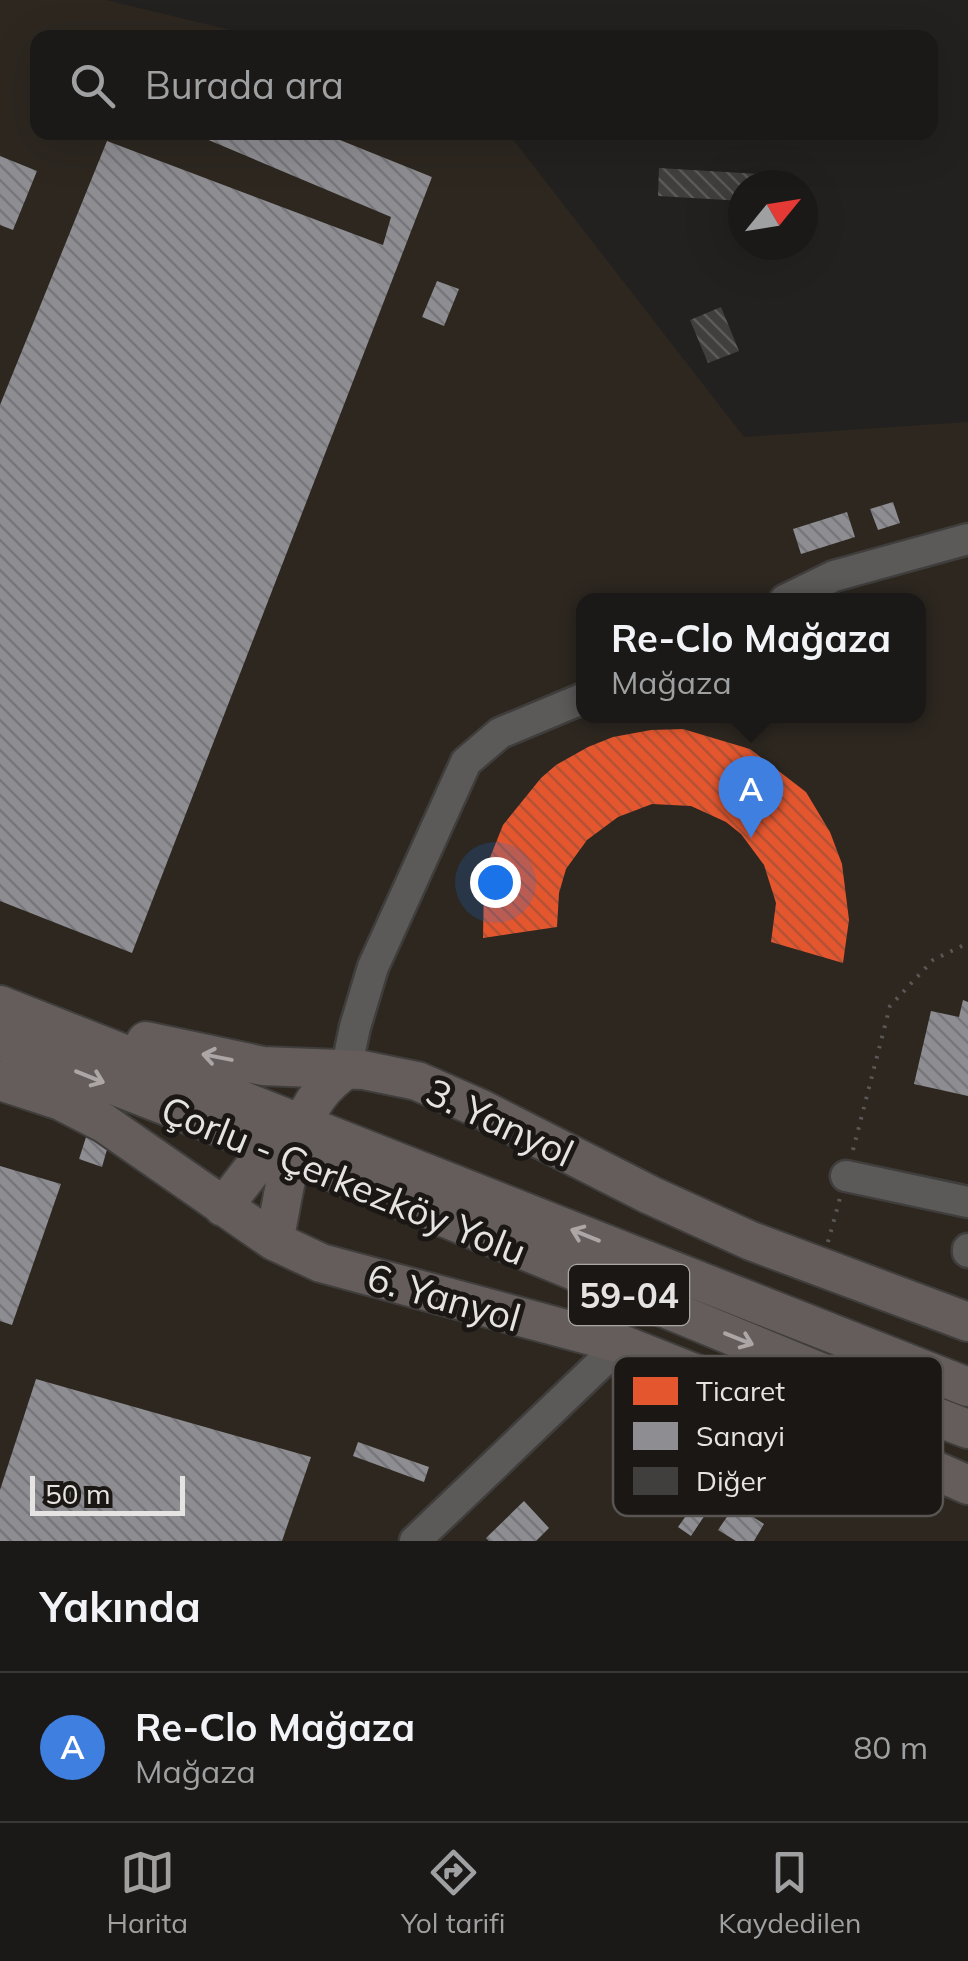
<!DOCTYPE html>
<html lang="tr">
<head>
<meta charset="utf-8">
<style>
  :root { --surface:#1a1917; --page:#272624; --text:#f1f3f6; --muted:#9fa0a1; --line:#383836; --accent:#a2a09e }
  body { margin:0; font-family:Mulish,sans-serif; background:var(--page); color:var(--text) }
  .compass { position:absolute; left:728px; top:170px; width:90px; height:90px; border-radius:50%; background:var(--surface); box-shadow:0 10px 40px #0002; rotate:60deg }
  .scale { position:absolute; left:30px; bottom:25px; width:155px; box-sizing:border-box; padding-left:10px; border:5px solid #e6e4e2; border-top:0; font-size:28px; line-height:35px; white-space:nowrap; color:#e6e4e2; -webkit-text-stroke:8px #1a1715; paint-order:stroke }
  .you { position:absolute; left:495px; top:882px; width:35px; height:35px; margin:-25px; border:8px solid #fff; border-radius:50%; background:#1a73e8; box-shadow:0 0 0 15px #1a73e833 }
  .badge { display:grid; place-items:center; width:65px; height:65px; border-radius:50%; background:var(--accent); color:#fff; font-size:32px; font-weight:700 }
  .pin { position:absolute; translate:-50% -82px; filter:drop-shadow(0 2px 5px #0008) }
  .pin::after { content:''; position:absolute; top:52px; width:35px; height:30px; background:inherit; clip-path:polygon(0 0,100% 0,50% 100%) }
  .popup { position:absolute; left:576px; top:593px; width:350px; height:130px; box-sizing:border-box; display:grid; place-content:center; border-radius:20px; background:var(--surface); filter:drop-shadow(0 2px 8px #0005); font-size:32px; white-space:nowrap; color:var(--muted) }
  .popup b { font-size:38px; color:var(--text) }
  .popup::after { content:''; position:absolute; left:50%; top:100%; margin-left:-20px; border:20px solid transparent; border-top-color:var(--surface) }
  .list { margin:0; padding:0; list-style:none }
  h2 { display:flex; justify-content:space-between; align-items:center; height:130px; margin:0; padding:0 40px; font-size:42px }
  h2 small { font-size:32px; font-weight:400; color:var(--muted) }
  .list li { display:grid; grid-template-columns:65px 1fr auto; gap:30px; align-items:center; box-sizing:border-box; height:150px; padding:0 40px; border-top:2px solid var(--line) }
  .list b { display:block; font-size:38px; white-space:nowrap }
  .list p { margin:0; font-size:32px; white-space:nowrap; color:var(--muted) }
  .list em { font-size:32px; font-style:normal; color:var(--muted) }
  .icon { flex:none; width:55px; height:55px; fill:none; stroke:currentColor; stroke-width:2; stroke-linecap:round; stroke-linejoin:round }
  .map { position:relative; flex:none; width:968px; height:1541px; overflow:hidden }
  .search { position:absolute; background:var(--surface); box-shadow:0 10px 40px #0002; left:30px; right:30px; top:30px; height:110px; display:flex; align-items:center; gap:25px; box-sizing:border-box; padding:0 35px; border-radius:20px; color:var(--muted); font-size:38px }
  .sheet { height:280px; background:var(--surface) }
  nav { display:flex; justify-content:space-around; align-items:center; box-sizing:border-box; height:140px; border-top:2px solid var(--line); background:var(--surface); font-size:28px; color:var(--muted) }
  nav a { display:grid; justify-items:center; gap:5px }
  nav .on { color:var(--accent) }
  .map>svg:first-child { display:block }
  .built { fill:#2d2720; fill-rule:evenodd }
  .shops { fill:url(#shops-back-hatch) }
  .industry { fill:url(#industry-back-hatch) }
  .building { fill:url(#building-back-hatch) }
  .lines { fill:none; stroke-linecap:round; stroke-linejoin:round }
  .minor-casing { stroke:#403e3c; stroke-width:35 }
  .major-casing { stroke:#403e3c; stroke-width:42 }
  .path { stroke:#5a5856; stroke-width:4; stroke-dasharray:2.5 8; stroke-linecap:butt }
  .minor { stroke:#5b5a59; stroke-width:30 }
  .major { stroke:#645d5c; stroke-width:38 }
  .oneway { stroke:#aca7a6 }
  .labels { text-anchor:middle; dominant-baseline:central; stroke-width:10; stroke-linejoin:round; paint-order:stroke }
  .shield { fill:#1a1715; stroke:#a9a6a4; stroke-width:2.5 }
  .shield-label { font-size:35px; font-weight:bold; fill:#e6e4e2 }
  .street-label { font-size:38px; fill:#e6e4e2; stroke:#1a1715 }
  .key { fill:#1a1715; stroke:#575452; stroke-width:2.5 }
  .key-label { font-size:28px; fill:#e6e4e2 }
</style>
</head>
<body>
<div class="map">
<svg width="968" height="1541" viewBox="0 0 968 1541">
  <defs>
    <pattern id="shops-back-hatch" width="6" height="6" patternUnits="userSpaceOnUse" patternTransform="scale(2.5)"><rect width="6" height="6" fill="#e4572e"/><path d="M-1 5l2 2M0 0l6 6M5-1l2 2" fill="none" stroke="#b45135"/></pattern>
    <pattern id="industry-back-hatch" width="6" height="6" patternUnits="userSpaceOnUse" patternTransform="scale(2.5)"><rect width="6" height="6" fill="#8d8d92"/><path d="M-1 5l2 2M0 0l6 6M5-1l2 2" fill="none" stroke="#77777b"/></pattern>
    <pattern id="building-back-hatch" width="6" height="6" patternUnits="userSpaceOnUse" patternTransform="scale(2.5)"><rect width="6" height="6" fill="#413f3d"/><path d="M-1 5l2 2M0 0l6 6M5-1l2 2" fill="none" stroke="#5c5b59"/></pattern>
  </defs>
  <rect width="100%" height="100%" fill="#23211f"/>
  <!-- built -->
  <path class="built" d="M0,0H106L259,37L38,38V132L508,133L744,437L968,422V1541H0ZM584,600H918V716H584Z"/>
  <!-- shops -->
  <path class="shops" d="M683,729L750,749L806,792L830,832L842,864L849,920L843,963L771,942L776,903L764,865L741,834L726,822L691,806L652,804L618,817L587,840L566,869L559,893L557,927L483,938L484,881L491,855L503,825L541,778L556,765L588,747L613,737L651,730Z"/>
  <!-- industry -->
  <path class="industry" d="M320,132L432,177L132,953L0,901V405L107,141L383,245L391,217L192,133Z
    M0,156L37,171L13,230L0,225Z
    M437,281L459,289L444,326L422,317Z
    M893,502L900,523L878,530L870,509Z
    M847,512L855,537L801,554L793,529Z
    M963,1000L968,1002V1096L914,1084L931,1011L959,1017Z
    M88,1131L110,1139L102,1167L79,1159Z
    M0,1166L61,1184L12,1325L0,1321Z
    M36,1379L311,1457L282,1541H0V1490Z
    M358,1442L429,1467L424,1482L353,1456Z
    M524,1501L549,1528L536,1541H489L486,1538Z
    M735,1505L764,1524L754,1541H736L718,1530Z
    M693,1506L705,1515L691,1536L678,1527Z"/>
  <!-- building -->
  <path class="building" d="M659,168L759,174L758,185H743V201L658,196Z
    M721,307L739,351L708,363L690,320Z"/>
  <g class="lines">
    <!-- minor casing -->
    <g class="minor-casing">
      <path id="minor" d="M785,600L834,576L968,539
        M346,1070L355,1027L373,967L466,762L500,733L584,698
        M846,1176L968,1202
        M968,1249V1252
        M415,1541L621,1344"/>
    </g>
    <!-- major casing -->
    <g class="major-casing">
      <path id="major" d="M0,1005L968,1387
        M0,1041L292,1155L830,1376L968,1429
        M146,1041L263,1066L363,1070L417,1081L481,1109L650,1195L751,1241L968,1322
        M0,1081L61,1101L104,1123L274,1241L321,1263L621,1344L905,1457L968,1485
        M223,1207L255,1166L272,1124
        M274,1241C287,1183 291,1104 346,1070"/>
    </g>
    <!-- path -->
    <path class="path" d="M853,1150L890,1006L933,960L968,943
      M828,1242L840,1198"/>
    <!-- minor -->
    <use href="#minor" class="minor"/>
    <!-- major -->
    <use href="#major" class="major"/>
  </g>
  <!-- one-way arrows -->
  <defs><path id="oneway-shaft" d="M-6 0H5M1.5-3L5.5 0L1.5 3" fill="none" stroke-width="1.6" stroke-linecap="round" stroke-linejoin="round" transform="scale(2.5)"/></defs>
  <g class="oneway">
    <use href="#oneway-shaft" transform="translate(217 1057) rotate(-169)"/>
    <use href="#oneway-shaft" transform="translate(90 1077) rotate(22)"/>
    <use href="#oneway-shaft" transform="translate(585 1235) rotate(-158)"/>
    <use href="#oneway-shaft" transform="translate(739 1339) rotate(22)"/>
  </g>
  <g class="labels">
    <!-- shield labels -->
    <rect class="shield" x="569" y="1265" width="120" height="60" rx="8"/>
    <g class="shield-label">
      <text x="629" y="1295">59-04</text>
    </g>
    <!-- street labels -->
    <g class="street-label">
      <text transform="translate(500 1122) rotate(25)">3. Yanyol</text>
      <text transform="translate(344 1180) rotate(22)">Çorlu - Çerkezköy Yolu</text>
      <text transform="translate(444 1297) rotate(16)">6. Yanyol</text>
    </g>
  </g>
  <!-- legend -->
  <rect x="613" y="1356" width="330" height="160" rx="15" class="key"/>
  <rect x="633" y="1377" width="45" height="28" fill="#e4572e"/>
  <rect x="633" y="1422" width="45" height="28" fill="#8d8d92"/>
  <rect x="633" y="1467" width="45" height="28" fill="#413f3d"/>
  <g class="key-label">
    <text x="696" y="1401">Ticaret</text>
    <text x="696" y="1446">Sanayi</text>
    <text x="696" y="1491">Diğer</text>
  </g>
</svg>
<svg class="compass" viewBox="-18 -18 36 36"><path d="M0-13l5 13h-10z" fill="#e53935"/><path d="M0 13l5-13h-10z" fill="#9fa0a1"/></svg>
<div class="scale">50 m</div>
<div class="you"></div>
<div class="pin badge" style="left:751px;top:838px;background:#3f7fe0">A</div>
<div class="popup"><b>Re-Clo Mağaza</b>Mağaza</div>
<div class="search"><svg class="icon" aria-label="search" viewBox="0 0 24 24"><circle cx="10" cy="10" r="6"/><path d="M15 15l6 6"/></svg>Burada ara</div>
</div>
<section class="sheet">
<h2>Yakında<small></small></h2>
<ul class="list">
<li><span class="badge" style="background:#3f7fe0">A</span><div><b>Re-Clo Mağaza</b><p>Mağaza</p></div><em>80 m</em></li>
</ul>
</section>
<nav>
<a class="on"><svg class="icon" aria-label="map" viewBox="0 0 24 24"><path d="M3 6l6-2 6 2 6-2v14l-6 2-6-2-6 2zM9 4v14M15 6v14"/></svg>Harita</a>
<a><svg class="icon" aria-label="directions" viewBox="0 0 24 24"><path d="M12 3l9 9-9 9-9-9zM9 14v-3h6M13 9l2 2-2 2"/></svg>Yol tarifi</a>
<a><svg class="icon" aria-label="saved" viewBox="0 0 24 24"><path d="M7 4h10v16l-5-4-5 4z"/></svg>Kaydedilen</a>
</nav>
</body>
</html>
